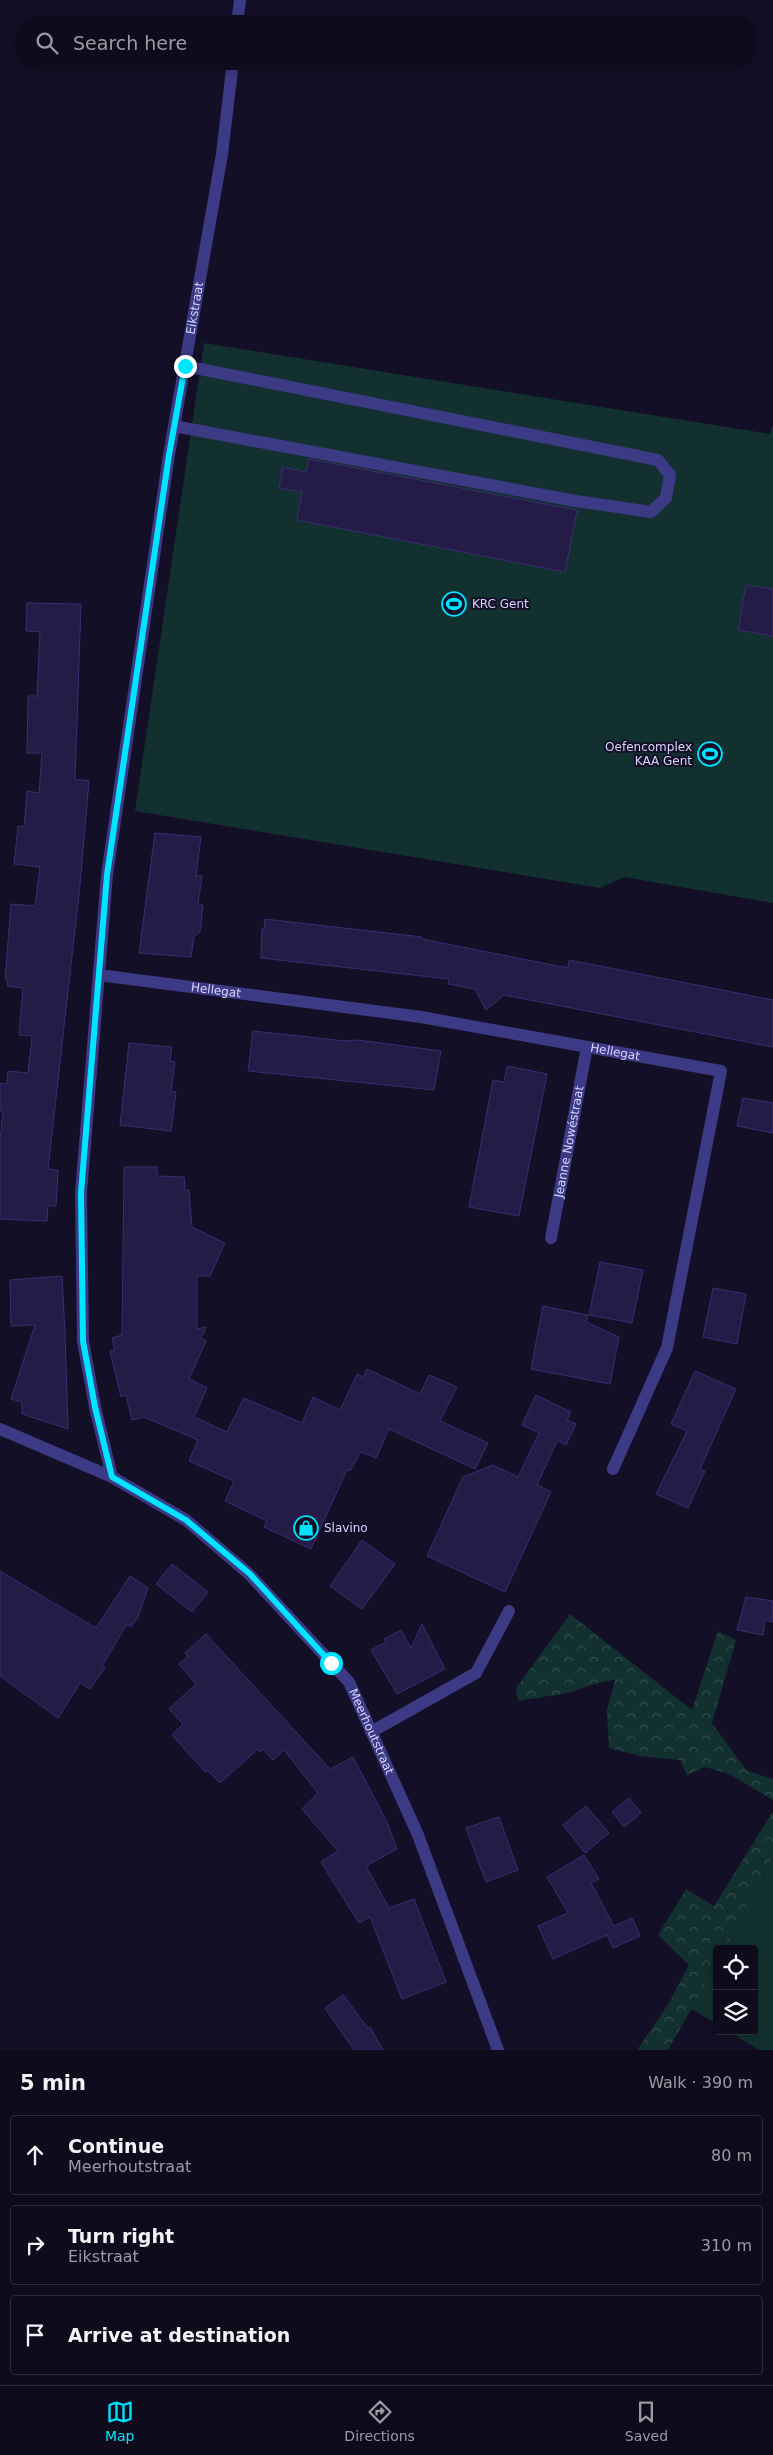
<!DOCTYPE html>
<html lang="en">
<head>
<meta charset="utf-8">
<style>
  :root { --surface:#0e0b1c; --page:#171425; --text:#f1f3f6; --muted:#9b9ba3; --line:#2e2b3b; --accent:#00e5ff }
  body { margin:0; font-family:"DejaVu Sans",sans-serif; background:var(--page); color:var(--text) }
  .controls { position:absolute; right:15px; bottom:15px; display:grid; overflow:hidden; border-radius:5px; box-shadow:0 2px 12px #0003 }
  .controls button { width:45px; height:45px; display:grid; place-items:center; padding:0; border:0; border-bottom:1px solid var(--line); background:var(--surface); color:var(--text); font:25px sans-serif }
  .stop { position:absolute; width:15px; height:15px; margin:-11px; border:4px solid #00e5ff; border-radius:50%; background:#fff }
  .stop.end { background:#00e5ff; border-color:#fff; box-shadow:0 1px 5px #0008 }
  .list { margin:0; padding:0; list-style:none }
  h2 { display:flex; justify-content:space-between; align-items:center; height:65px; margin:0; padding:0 20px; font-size:21px }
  h2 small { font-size:16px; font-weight:400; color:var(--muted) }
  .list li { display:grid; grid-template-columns:32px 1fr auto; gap:15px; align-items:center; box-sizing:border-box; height:80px; margin:0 10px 10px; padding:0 10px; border:1px solid var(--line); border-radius:5px }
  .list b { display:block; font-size:19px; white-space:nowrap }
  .list p { margin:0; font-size:16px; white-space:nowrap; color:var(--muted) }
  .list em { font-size:16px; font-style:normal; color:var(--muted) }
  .icon { flex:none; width:28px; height:28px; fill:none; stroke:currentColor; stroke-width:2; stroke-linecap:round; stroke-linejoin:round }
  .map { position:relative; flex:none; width:773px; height:2050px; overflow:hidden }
  .search { position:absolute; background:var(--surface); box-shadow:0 2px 12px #0003; left:15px; right:15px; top:15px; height:55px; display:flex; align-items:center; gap:12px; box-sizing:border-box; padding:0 18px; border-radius:28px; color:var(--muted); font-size:19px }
  .sheet { height:335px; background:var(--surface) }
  nav { display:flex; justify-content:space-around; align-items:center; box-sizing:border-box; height:70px; border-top:1px solid var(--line); background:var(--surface); font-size:14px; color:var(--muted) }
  nav a { display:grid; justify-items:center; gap:2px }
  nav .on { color:var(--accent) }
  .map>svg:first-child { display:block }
  .grass { fill:#12302f }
  .forest { fill:url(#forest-crowns) }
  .building { fill:#241b47; stroke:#3b2d73 }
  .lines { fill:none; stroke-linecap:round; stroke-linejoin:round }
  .service { stroke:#3d3a85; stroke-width:12 }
  .minor { stroke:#3d3a85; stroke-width:12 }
  .route { stroke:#00e5ff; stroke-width:6 }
  .labels { text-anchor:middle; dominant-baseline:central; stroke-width:4; stroke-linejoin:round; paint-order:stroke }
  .street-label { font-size:12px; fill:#d9d4ff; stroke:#130f26 }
  .poi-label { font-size:12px; fill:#d9d4ff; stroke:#130f26; text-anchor:start }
</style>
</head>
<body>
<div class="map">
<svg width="773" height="2050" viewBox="0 0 773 2050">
  <defs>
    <pattern id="forest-crowns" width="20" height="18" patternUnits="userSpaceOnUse" patternTransform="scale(1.25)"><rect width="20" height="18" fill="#12302f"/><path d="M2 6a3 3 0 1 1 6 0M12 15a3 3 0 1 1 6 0" fill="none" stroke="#344d4e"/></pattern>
  </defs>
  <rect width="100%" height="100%" fill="#130f26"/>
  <!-- grass -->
  <path class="grass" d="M204,343L770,434L773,424V903L624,877L600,888L135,811Z
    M773,1856V2050H759L728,2031H754V1949H725Z
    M717,1964V2024L691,2009Z"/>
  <!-- forest -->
  <path class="forest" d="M570,1614L692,1710L718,1631L736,1640L712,1723L747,1771L773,1779V1800L729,1774L705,1767L687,1775L680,1760L640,1756L609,1748L607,1710L615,1680L601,1682L568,1693L518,1701L516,1688Z
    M773,1811V1856L725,1949H717V1964L668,2050H637L669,2003L689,1965L658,1935L686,1889L714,1906Z"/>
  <!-- building -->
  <path class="building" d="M309,459L577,510L565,572L297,520L302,492L279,488L283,467L306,472Z
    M746,585L773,589V636L738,630Z
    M27,603L81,604L75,779L89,781L80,885L48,1169L58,1170L56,1206H48L47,1221L0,1219V1140L3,1112L0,1111V1083L7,1084L8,1071L28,1073L32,1036L19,1035L23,988L7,986L8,980H5L11,904L35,906L40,867L14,864L18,826L24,827L27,791L39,793L42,753H27L28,696H37L40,632L26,631Z
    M155,833L201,837L196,876H202L198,904L203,905L200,932L194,936L191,957L139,953Z
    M265,919L422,937V939L568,968L569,960L773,1000V1047L504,995L486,1010L475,989L448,984L449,979L261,958L262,929H264Z
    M253,1031L345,1041L358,1040L441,1051L434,1090L248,1071Z
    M129,1043L172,1047L170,1061L175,1062L171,1091L176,1092L171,1131L120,1125Z
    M507,1066L547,1074L519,1216L469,1207L493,1080L504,1082Z
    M743,1098L773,1103V1133L737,1126Z
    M124,1167H157V1176L184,1177L185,1190H189L192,1227L225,1243L210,1276H197V1329L206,1327L201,1338L206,1341L189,1379L207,1388L194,1417L227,1432L244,1398L302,1423L313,1397L340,1410L357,1374L363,1377L367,1369L420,1394L429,1375L457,1387L440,1421L488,1443L475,1469L389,1429L376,1458L361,1452L350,1471L347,1470L311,1549L264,1527L267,1521L225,1501L234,1481L189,1461L198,1440L144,1417L132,1420L126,1395L121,1397L110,1351L115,1350L112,1338L122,1335Z
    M600,1262L643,1270L632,1323L589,1315Z
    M62,1276L65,1333L68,1429L22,1414V1402L11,1399L35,1325L11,1326L10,1280Z
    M713,1288L746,1294L737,1344L703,1337Z
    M543,1306L588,1315L586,1322L619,1337L610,1384L531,1369Z
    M695,1371L736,1389L700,1469L705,1471L688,1508L656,1494L687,1431L671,1424Z
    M536,1395L571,1412L567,1420L576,1424L566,1445L557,1441L537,1485L551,1492L505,1592L427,1556L463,1477L493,1465L518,1477L539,1433L522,1425Z
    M362,1540L395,1564L362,1609L330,1586Z
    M172,1564L208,1592L192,1612L156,1584Z
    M0,1571L96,1628L130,1576L148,1588L138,1617L131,1627L127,1624L102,1666L105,1668L90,1689L80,1683L58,1718L0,1676Z
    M746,1597L773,1601V1622L765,1620L763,1635L737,1630Z
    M422,1624L445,1669L397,1694L371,1650L386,1642L384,1639L401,1630L411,1648Z
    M206,1634L330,1769L353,1757L387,1822L397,1849L366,1866L389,1908L414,1899L446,1982L402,1999L370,1917L359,1923L321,1862L338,1851L302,1809L318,1793L284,1750L273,1760L263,1749L260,1752L258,1749L220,1783L207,1770L205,1772L172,1735L183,1724L169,1709L196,1684L179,1664L188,1656L185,1653Z
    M629,1798L641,1813L624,1827L612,1812Z
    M586,1806L609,1833L585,1853L563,1825Z
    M499,1817L518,1870L486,1882L466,1828Z
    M584,1855L599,1879L591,1883L614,1926L632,1918L640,1936L613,1948L607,1935L553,1959L538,1926L568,1913L547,1877Z
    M343,1995L368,2028L370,2027L383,2050H354L325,2008Z"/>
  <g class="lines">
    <!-- service -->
    <path class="service" d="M174,426L576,501L651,512L666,498L670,475L658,460L185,366
      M371,1732L476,1673L509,1611"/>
    <!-- minor -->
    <g class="minor">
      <path d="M237,24L240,0"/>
      <path id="s1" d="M99,975L421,1017L721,1071L667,1348L613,1469"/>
      <path id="s2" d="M551,1238L587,1047"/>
      <path id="s3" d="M0,1429L112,1477L186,1520L249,1574L349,1682L418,1835L498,2050"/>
      <path id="s4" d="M112,1477L95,1407L83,1341L81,1193L107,875L169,455L222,154L233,61"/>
    </g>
  </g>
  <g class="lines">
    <!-- route -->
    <path class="route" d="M185,366L169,455L107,875L81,1193L83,1341L95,1407L112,1477L186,1520L250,1574L331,1663"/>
  </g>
  <!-- icons -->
  <defs>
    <g id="stadium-ring" transform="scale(1.25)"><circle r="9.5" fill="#130f26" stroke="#00e5ff" stroke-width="1.5"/><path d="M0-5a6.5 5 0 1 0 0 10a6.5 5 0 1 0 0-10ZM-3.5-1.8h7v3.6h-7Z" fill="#00e5ff"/></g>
    <g id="shop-ring" transform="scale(1.25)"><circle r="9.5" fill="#130f26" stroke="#00e5ff" stroke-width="1.5"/><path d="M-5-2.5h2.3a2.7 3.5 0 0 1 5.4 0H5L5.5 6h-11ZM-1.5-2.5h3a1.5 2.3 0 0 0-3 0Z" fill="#00e5ff"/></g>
  </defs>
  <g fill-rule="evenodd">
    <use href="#stadium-ring" x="454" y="604"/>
    <use href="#stadium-ring" x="710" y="754"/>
    <use href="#shop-ring" x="306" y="1528"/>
  </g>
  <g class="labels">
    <!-- street labels -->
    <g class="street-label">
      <text stroke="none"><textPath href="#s4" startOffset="1180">Eikstraat</textPath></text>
      <text stroke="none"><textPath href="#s1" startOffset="118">Hellegat</textPath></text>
      <text stroke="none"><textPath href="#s1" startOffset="522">Hellegat</textPath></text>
      <text stroke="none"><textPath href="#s2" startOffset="98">Jeanne Nowéstraat</textPath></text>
      <text stroke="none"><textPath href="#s3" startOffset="492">Meerhoutstraat</textPath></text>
    </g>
    <!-- poi labels -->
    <g class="poi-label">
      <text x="472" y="604">KRC Gent</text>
      <text x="692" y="747" text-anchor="end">Oefencomplex<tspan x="692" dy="14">KAA Gent</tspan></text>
      <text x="324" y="1528">Slavino</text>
    </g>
  </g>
</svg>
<div class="controls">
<button><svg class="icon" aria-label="locate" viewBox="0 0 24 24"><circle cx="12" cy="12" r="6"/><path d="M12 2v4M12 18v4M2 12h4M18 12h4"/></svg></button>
<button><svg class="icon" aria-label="layers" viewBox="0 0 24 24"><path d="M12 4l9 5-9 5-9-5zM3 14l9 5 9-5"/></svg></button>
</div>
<div class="stop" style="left:331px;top:1663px"></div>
<div class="stop end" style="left:185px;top:366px"></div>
<div class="search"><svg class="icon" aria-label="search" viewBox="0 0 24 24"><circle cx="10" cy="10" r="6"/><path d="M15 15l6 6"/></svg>Search here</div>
</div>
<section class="sheet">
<h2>5 min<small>Walk · 390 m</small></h2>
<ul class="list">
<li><svg class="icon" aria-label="ahead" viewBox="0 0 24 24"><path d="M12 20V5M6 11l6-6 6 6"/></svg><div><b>Continue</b><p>Meerhoutstraat</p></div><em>80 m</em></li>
<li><svg class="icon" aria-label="right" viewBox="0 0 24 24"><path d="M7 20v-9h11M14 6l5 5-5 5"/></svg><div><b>Turn right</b><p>Eikstraat</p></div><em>310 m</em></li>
<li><svg class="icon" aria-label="arrive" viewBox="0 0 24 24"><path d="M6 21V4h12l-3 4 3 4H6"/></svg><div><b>Arrive at destination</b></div></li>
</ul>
</section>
<nav>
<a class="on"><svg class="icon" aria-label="map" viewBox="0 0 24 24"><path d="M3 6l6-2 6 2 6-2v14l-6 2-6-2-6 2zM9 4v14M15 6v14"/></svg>Map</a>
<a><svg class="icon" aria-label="directions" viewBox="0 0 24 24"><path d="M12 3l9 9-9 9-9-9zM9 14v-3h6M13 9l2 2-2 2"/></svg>Directions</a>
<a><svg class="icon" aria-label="saved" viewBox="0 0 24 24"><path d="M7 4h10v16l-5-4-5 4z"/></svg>Saved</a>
</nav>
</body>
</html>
